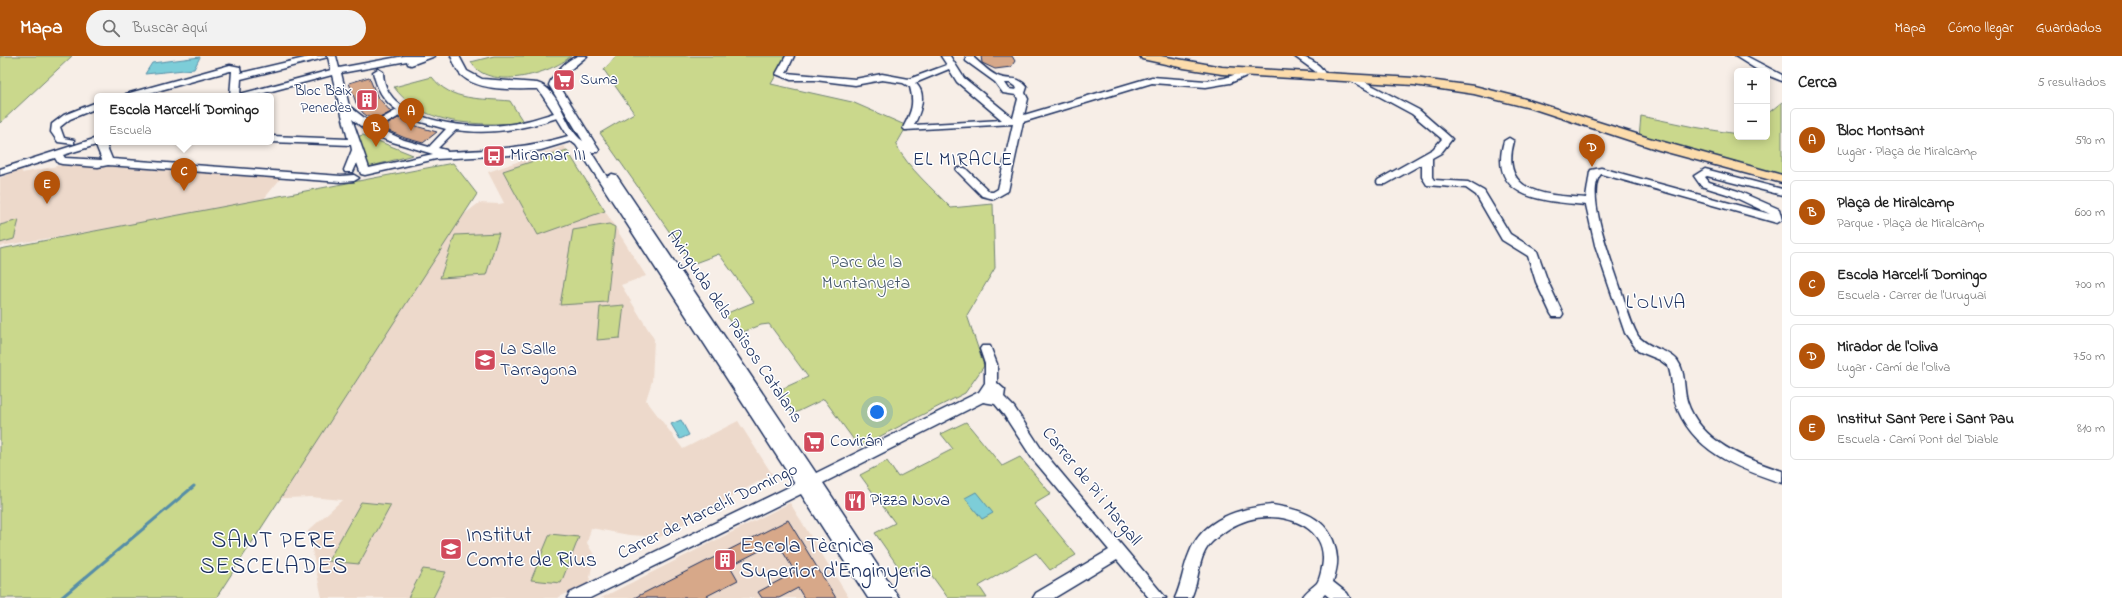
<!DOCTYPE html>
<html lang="es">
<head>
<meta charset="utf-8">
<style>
  :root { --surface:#fff; --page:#f2f2f2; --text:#222; --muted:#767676; --line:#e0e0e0; --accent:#b45309 }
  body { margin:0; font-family:"Indie Flower",sans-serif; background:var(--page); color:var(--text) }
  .controls { position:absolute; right:12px; top:12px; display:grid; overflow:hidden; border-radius:6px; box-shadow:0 2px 10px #0003 }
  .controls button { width:36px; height:36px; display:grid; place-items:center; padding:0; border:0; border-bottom:1px solid var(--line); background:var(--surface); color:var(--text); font:20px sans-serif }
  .you { position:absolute; left:877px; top:356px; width:14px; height:14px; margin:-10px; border:3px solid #fff; border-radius:50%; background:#1a73e8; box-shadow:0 0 0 6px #1a73e833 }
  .badge { display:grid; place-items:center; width:26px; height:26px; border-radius:50%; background:var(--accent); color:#fff; font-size:13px; font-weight:700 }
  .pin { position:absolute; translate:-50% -33px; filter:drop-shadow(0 1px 2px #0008) }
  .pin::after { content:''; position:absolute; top:21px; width:14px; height:12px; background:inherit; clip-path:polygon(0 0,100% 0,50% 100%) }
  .popup { position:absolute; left:94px; top:37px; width:180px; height:52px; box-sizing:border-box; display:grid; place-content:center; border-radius:6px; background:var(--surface); filter:drop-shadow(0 1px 3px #0005); font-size:13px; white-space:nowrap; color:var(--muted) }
  .popup b { font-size:15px; color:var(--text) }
  .popup::after { content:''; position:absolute; left:50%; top:100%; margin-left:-8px; border:8px solid transparent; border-top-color:var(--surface) }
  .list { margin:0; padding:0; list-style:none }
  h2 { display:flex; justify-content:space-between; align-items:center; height:52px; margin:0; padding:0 16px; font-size:17px }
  h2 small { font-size:13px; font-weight:400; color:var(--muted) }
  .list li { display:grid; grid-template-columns:26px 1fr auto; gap:12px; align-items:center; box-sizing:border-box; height:64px; margin:0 8px 8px; padding:0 8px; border:1px solid var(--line); border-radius:6px }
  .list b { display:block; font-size:15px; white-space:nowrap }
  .list p { margin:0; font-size:13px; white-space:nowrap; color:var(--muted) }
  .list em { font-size:13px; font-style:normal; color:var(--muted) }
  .icon { flex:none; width:22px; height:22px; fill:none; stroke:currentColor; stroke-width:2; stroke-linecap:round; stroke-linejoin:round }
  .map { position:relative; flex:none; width:1782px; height:542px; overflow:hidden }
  header { display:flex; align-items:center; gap:24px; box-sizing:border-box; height:56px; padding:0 20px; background:var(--accent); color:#fff }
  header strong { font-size:19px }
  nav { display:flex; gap:22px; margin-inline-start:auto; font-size:14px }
  .search { width:280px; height:36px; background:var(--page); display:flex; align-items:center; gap:10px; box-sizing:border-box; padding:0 14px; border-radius:22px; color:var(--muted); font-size:15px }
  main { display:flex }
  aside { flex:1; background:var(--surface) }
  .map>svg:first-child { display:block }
  .built { fill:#edd9cb }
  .green { fill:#cad88c; stroke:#728475 }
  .water { fill:#7dcdd8; stroke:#568ea7 }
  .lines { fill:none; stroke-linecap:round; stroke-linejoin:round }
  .stream { stroke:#568ea7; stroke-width:3 }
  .building { fill:#d7a889; stroke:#1b2f5e }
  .minor-casing { stroke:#1b2f5e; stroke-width:3 }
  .major-casing { stroke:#1b2f5e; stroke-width:3 }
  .minor { fill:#fff; fill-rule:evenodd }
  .major { fill:#fcdcac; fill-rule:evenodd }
  .labels { text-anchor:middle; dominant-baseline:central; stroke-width:3; stroke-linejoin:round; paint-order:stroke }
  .far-poi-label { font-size:15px; fill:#1b2f5e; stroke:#fff; text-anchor:start }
  .poi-label { font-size:18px; fill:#1b2f5e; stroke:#fff; text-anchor:start }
  .park-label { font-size:18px; fill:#47596a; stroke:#fff }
  .street-label { font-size:18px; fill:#1b2f5e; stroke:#fff }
  .neighbourhood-label { font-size:19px; letter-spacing:1px; fill:#1b2f5e; stroke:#fff }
  .near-poi-label { font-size:22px; fill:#1b2f5e; stroke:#fff; text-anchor:start }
  .near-neighbourhood-label { font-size:23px; letter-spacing:1px; fill:#1b2f5e; stroke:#fff }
</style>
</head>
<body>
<header>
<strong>Mapa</strong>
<div class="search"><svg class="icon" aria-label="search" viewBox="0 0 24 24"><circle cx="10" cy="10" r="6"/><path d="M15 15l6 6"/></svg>Buscar aquí</div>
<nav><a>Mapa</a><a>Cómo llegar</a><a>Guardados</a></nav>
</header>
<main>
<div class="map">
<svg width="1782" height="542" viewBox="0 0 1782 542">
  <rect width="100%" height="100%" fill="#f7eee7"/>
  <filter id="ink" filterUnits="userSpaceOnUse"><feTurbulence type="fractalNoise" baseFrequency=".025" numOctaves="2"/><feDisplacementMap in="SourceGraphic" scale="8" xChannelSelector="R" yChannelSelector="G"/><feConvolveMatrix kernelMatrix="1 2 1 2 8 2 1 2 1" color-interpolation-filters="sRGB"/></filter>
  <g filter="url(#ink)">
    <!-- built -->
    <path class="built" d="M564,90L646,220L621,229L654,283L652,325L646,344L683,393L738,365L772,418L660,481L629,479L591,472L587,487L594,499L589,527L557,542H322L308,475L342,444L311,441L209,445L454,166L479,147L499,148L504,147L488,116Z
      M62,109L101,110L281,122L259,149L0,190V122L23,112L22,117Z
      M790,447L849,542H601Z"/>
    <!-- green -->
    <path class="green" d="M0,0H72L0,67Z
      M494,0H571C551,18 488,36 471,6Z
      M616,0H787L771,28L852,46L905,69L908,75H904L896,89C909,113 932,132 951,152L993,148L995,212L967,259L984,310L965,337L859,391L824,343L793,358L777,335L808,321L769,268L761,269L738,278L725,258L754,246L719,198L692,208L600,77L634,57L604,14Z
      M432,21C451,46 482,42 510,45L522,64C514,69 503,67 494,68C457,68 417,63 394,31Z
      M1782,46V121L1639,82L1641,60L1694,71L1737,78V81H1767V58Z
      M363,79L413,99L368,111L356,81Z
      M567,94L605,155L538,179L503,115Z
      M453,107L477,138L216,542H0V193Z
      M19,164L14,183L0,187V169Z
      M609,168L615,171L607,246L560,249L573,174Z
      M499,177L486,219L440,222L455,179Z
      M624,249L620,282L597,284L600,251Z
      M966,366L1002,410L1020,401L1051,438L1034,448L1076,499L1050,514L1036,497L979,530L987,542H948L924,509L904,519L875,477L895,467L860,419L887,405L898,421L953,393L941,378Z
      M361,446L391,449L359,508L328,505Z
      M550,478L579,481L561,527L531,524Z
      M423,513L446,516L433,542H408Z"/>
    <!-- water -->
    <path class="water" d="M200,1L194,13L145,18L152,7Z
      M681,364L689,379L680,383L671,368Z
      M976,436L993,457L982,463L965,442Z"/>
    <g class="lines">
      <!-- stream -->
      <path class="stream" d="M61,542L194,430"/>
    </g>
    <!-- building -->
    <path class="building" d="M981,0H1012L1015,5L1011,11L995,13L982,7Z
      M369,21L377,40L391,56L374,65L363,57L356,47L349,27Z
      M398,62L419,71L437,76L423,87L405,82L382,72Z
      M788,464L836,542H804L798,532L779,542H762L758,536L795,516L777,486L730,510L738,524L703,542H634Z"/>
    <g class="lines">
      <!-- minor casing -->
      <g class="minor-casing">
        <path id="minor" d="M313,0H336L339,12L404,0H435L411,9L408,8L407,5L341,17L349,50L372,68L397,54C383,44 377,33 373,16L378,13L383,16C383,21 384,26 386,31C401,67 470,73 503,69C521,68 537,62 554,57L538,33C515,33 479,36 461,19C456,14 454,6 451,0H459L467,15L482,23L537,27C561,33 564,73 583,85L549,29C553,18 567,3 578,0C580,0 585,0 587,0L565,18L559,29L599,94L598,96H591L607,121L612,118L616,119L816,417L979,336L985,327V308L980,293L982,290H990L997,308V327L1005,334L1004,341L1014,351L1042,394L1166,542H1149L1117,504L1054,542H1033L1036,537L1109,494L1032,402L1004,359L995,348L983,346L823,427L899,542H868L801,438L590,542H567L570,537L795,428L576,89L571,85L541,94L511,99L436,103L365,119L361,118L357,107L353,116H345L344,114L352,94L351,89L271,86V80L348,83L332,19L253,40H230L232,15H230L139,40H124L126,38L230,9L240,11L241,17ZM328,1L331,14L240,38L241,23ZM403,58L421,66L446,73L429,91L404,84L378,72ZM557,62L568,80C528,92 489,94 447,96L446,94L438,92L456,74C491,79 523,73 557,62ZM352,63L367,75L386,84L433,98L369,112Z
          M786,0H794L786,17L855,23L882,18L909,23L947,9L941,0H950L964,22L1013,62L1018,43L1016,39L1003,37L995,26L966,5V0H974V2C981,8 992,19 1000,21C1012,25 1017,19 1027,31L1025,37L1028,43L1024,59L1152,21L1206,25L1225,22L1248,14L1253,17L1230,27L1206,31L1152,27L1023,66L1008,135L994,143L982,140L956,114L957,112H965L990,136H993L998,133L1013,68L905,74L903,72C911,56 915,49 910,31L903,27L882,24L855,29L815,24H791L776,18ZM949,13L957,26L1002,64L914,69C920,57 928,37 915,27ZM1005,27H1010L1017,32L1016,34L1009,33Z
          M1294,0C1306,0 1323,8 1326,21L1324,23H1318L1316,16Z
          M1735,0H1746L1782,19V25L1767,19V15H1759Z
          M1354,20L1419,54L1450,81L1452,83L1441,97L1432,102V121L1434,124L1468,126L1484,135L1510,178L1537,195L1548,226L1563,258L1561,261H1553L1551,258L1536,226L1528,200L1502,184L1476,139L1466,132L1427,129L1422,121V108L1386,128H1378L1377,126L1378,124L1433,93L1442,83L1412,58L1351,25L1349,23Z
          M97,46V52L70,63L60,71L64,82L74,84V88L58,86L51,76L52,68L64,59Z
          M97,82V86H105L112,103L341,120L354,119L359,122L354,125L341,126L108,109L98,111L62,108L58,107L55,102L0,119V113ZM96,89L102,104L65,102L63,99Z
          M1509,82L1514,85C1499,139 1548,139 1586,142L1590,116L1591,114L1601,112L1770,158L1730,139L1701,130L1694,120L1705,113L1782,133V139L1707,120L1705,121L1709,126L1738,135L1779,153L1782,164L1777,167L1601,118C1584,137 1612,205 1619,228C1625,245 1629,264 1638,280C1650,294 1668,293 1677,304C1686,316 1683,331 1687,345C1700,386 1745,403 1782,415V427C1737,412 1691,395 1675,346C1671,334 1673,322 1668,310L1660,304L1638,295L1625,277L1595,189L1586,149C1546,145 1487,144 1504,85Z
          M1272,449C1305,454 1334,464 1337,502C1338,509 1335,519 1333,526L1347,537L1350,542H1330L1325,538L1321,542H1302C1306,535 1312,532 1317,527C1320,523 1323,509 1323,503C1324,466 1277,455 1248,464C1235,468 1222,476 1212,486C1197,500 1200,524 1191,542H1175C1182,527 1183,512 1189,498C1202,463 1239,452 1272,449Z"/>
      </g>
      <!-- major casing -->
      <g class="major-casing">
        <path id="major" d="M1140,0H1161L1222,11L1414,22L1474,30L1522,42L1649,82L1782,119V127L1659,94L1534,53L1474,38L1414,29L1222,18L1184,12L1142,3Z"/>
      </g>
      <!-- minor -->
      <use href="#minor" class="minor"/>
      <!-- major -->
      <use href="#major" class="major"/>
    </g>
  </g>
  <!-- icons -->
  <defs>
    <g id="supermarket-square" transform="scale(1.15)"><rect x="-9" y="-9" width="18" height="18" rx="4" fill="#d1495b" stroke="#fff"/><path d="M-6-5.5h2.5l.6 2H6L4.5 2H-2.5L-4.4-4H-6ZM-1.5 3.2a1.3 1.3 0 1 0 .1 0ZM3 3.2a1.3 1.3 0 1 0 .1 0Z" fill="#fff"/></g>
    <g id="building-square" transform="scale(1.15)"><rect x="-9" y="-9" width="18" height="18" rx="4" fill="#d1495b" stroke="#fff"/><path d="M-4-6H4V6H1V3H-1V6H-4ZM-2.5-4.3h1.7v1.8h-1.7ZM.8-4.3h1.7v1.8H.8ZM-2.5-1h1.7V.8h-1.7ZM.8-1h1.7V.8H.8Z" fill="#fff"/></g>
    <g id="bus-square" transform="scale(1.15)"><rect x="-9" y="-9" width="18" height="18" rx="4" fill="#d1495b" stroke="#fff"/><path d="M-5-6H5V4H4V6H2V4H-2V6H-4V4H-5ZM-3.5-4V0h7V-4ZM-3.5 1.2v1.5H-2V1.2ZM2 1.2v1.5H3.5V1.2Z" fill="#fff"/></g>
    <g id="school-square" transform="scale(1.15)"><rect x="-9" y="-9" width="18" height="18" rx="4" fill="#d1495b" stroke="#fff"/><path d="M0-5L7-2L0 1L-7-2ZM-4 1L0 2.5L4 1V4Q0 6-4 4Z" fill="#fff"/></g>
    <g id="restaurant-square" transform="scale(1.15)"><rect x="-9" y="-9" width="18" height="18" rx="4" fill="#d1495b" stroke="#fff"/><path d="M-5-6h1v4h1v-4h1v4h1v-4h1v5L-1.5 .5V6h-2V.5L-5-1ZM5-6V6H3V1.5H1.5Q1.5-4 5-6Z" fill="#fff"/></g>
  </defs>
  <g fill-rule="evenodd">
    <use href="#supermarket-square" x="564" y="24"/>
    <use href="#building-square" x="367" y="44"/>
    <use href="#bus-square" x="494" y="100"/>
    <use href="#school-square" x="485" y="304"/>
    <use href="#supermarket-square" x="814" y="386"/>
    <use href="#restaurant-square" x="855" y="445"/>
    <use href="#school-square" x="451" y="493"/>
    <use href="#building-square" x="725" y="504"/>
  </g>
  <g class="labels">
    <!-- far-poi labels -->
    <g class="far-poi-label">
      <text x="580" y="24">Suma</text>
      <text x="352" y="35" text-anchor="end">Bloc Baix<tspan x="352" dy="17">Penedès</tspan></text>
    </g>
    <!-- poi labels -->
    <g class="poi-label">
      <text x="510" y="100">Miramar III</text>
      <text x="500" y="294">La Salle<tspan x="500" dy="21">Tarragona</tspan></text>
      <text x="830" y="386">Covirán</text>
      <text x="870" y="445">Pizza Nova</text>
    </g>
    <!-- park labels -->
    <g class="park-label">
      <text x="866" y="207">Parc de la<tspan x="866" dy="21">Muntanyeta</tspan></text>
    </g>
    <!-- street labels -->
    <g class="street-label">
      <text transform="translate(734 271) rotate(56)">Avinguda dels Països Catalans</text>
      <text transform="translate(1091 431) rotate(51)">Carrer de Pi i Margall</text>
      <text transform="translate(708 456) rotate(-26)">Carrer de Marcel·lí Domingo</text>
    </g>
    <!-- neighbourhood labels -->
    <g class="neighbourhood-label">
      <text x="963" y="104">EL MIRACLE</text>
      <text x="1656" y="247">L'OLIVA</text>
    </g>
    <!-- near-poi labels -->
    <g class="near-poi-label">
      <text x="466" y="480">Institut<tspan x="466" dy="25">Comte de Rius</tspan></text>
      <text x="740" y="491">Escola Tècnica<tspan x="740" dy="25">Superior d'Enginyeria</tspan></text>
    </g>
    <!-- near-neighbourhood labels -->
    <g class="near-neighbourhood-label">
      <text x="274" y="485">SANT PERE<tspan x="274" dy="26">SESCELADES</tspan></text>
    </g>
  </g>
</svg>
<div class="controls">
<button>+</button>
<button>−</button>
</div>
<div class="you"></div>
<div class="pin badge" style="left:411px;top:75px">A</div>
<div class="pin badge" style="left:376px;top:91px">B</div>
<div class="pin badge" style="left:184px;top:135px">C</div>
<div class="popup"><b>Escola Marcel·lí Domingo</b>Escuela</div>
<div class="pin badge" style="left:1592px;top:111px">D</div>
<div class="pin badge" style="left:47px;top:148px">E</div>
</div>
<aside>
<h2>Cerca<small>5 resultados</small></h2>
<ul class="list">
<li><span class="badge">A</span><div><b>Bloc Montsant</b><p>Lugar · Plaça de Miralcamp</p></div><em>590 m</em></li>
<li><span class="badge">B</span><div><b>Plaça de Miralcamp</b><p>Parque · Plaça de Miralcamp</p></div><em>600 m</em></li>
<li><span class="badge">C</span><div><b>Escola Marcel·lí Domingo</b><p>Escuela · Carrer de l'Uruguai</p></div><em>700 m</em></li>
<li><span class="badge">D</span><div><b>Mirador de l'Oliva</b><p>Lugar · Camí de l'Oliva</p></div><em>750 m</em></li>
<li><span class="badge">E</span><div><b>Institut Sant Pere i Sant Pau</b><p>Escuela · Camí Pont del Diable</p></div><em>810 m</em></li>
</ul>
</aside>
</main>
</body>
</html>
